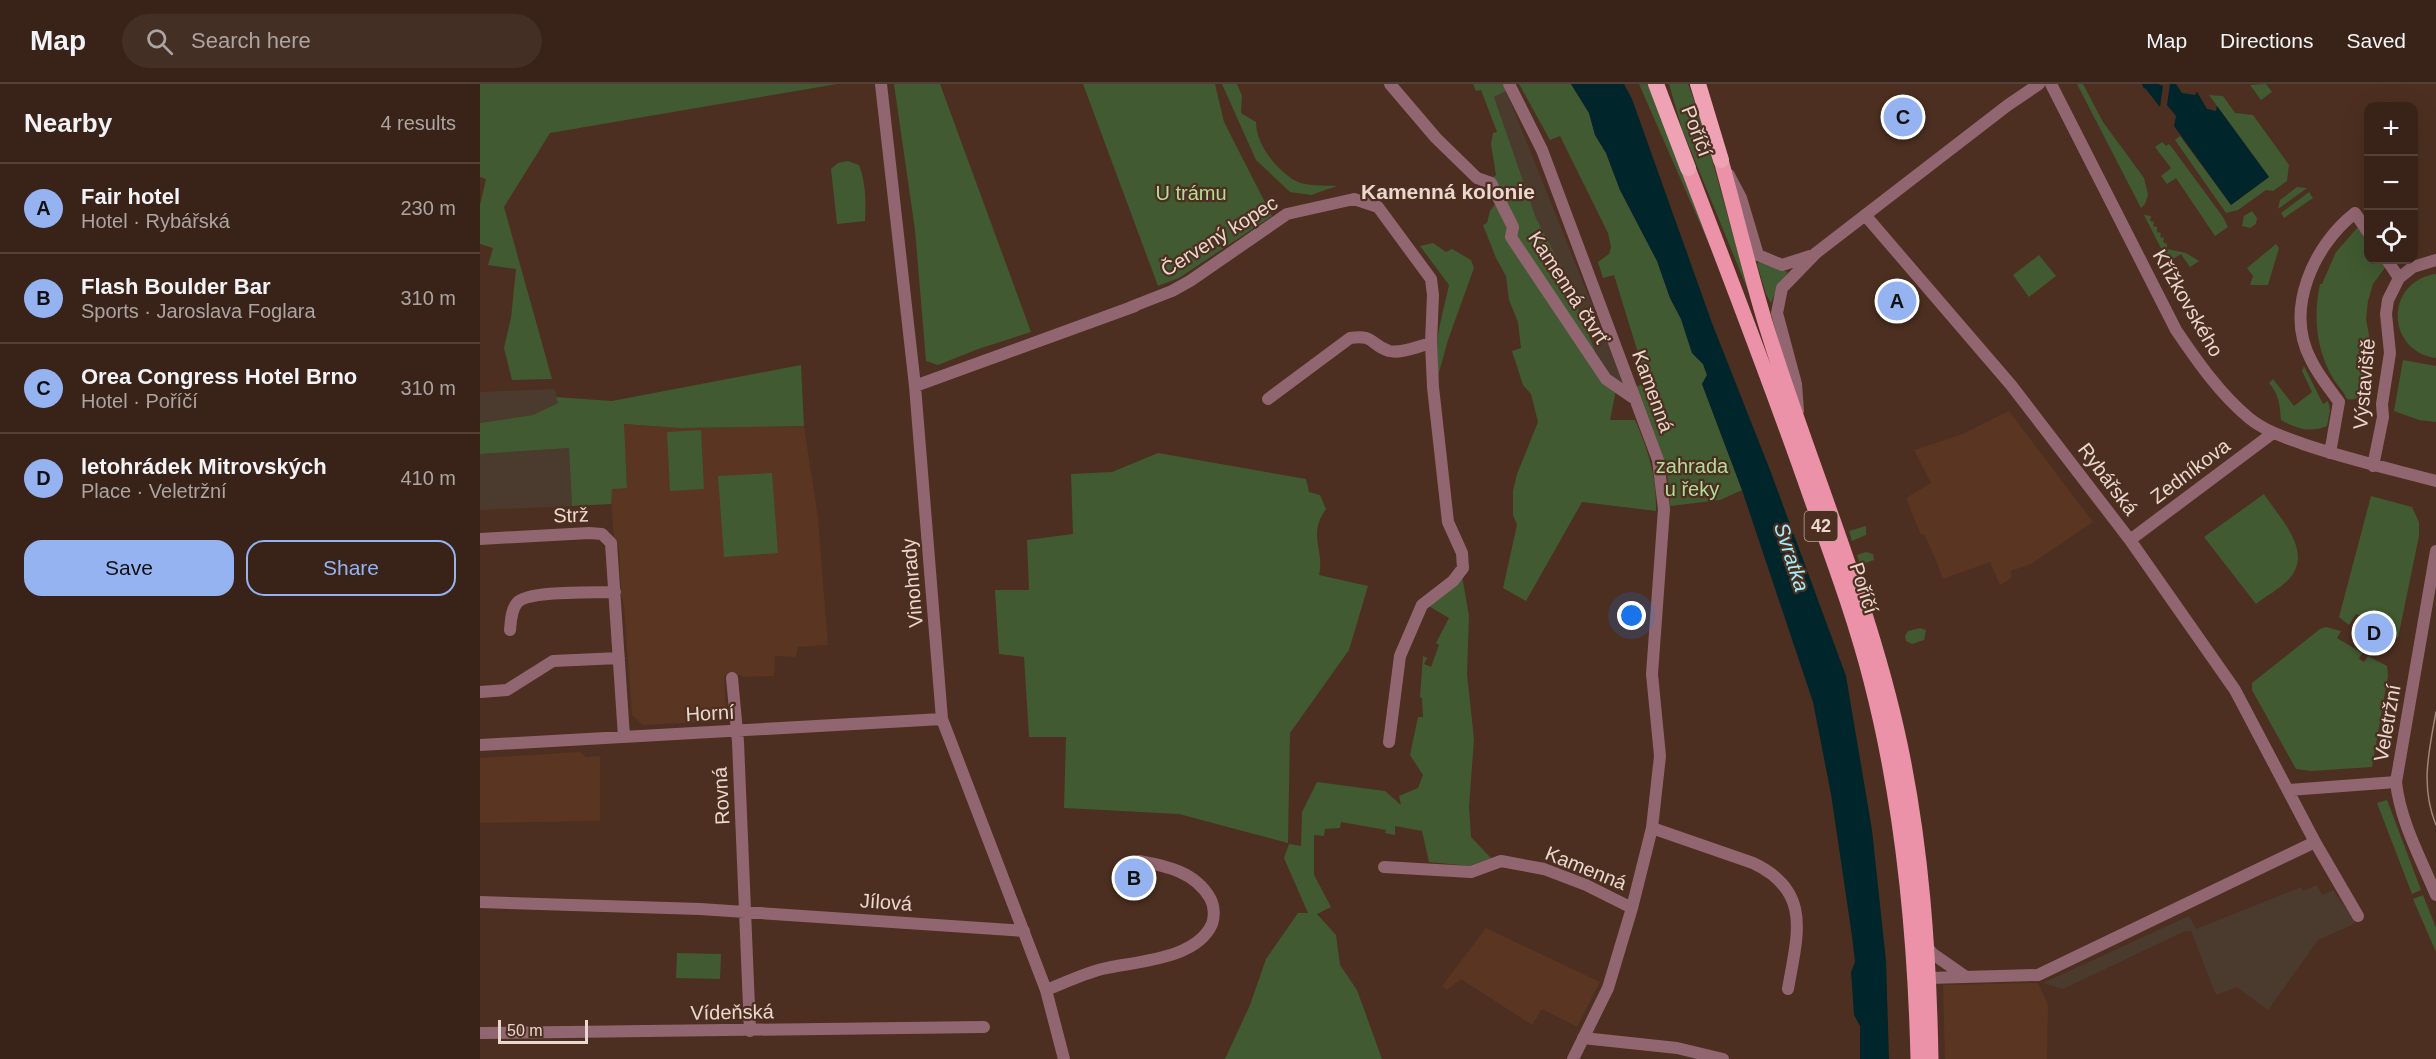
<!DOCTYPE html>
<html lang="en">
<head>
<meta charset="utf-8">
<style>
  :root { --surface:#392318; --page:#442f25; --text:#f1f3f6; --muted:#aba4a2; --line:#534037; --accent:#95b2f1 }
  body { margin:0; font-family:Helvetica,sans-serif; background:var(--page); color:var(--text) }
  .controls { position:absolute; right:18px; top:18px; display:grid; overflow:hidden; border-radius:12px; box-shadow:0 6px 24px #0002 }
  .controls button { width:54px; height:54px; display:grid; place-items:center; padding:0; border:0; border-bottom:2px solid var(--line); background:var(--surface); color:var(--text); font:30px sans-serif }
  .scale { position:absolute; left:18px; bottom:15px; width:90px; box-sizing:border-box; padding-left:6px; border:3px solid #ead7ce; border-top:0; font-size:16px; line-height:21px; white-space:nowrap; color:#ead7ce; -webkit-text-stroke:4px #4c2f20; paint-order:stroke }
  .you { position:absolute; left:1152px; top:532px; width:21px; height:21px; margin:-15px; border:4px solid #fff; border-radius:50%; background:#1a73e8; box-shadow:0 0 0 9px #1a73e833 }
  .badge { display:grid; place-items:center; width:39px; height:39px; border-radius:50%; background:var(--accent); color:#111; font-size:20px; font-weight:700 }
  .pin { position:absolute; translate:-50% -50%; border:3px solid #fff; box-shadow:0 2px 6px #0006 }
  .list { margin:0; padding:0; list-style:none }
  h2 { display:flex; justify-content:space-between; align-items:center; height:78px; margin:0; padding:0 24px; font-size:26px }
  h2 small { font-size:20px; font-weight:400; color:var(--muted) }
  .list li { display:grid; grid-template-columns:39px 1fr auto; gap:18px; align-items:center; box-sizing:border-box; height:90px; padding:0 24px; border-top:2px solid var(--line) }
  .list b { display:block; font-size:22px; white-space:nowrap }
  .list p { margin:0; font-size:20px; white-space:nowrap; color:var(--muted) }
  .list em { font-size:20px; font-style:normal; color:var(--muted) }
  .actions { display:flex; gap:12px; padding:18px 24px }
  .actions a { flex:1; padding:14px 0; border:2px solid var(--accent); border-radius:18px; text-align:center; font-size:21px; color:var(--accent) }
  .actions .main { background:var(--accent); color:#111 }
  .icon { flex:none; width:33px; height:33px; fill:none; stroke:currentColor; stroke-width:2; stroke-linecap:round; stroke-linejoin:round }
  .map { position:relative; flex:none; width:1956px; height:975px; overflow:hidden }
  header { display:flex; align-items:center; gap:36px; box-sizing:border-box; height:84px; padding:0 30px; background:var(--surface); border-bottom:2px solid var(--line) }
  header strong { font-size:28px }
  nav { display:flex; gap:33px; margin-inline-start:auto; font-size:21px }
  .search { width:420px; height:54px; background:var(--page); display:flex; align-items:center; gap:15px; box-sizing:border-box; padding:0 21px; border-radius:33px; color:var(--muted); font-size:22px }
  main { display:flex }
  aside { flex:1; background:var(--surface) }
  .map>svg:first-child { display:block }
  .built { fill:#593522 }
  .industrial { fill:#4b3b2f }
  .green { fill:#415a31 }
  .water { fill:#00252b }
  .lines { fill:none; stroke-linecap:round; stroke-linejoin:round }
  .minor { stroke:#926670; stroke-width:12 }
  .tertiary { stroke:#926670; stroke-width:12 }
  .primary { stroke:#ec92a8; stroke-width:15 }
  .trunk { stroke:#f0a2b5; stroke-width:16 }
  .tram { stroke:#9d8579; stroke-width:1.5 }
  .labels { text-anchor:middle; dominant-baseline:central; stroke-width:4.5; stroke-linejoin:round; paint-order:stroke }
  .shield { fill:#4c2f20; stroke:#bba59a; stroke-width:1.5 }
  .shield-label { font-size:18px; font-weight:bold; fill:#ead7ce }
  .street-label { font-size:20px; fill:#ead7ce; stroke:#4c2f20 }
  .park-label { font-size:20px; fill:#b2dd99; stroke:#4c2f20 }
  .neighbourhood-label { font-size:21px; font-weight:bold; fill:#ead7ce; stroke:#4c2f20 }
  .water-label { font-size:21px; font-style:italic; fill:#9eeefd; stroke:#4c2f20 }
</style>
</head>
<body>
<header>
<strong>Map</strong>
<div class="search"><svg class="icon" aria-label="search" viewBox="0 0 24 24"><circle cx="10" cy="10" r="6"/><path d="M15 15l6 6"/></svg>Search here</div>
<nav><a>Map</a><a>Directions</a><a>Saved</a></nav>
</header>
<main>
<aside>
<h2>Nearby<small>4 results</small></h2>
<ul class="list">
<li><span class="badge">A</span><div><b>Fair hotel</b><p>Hotel · Rybářská</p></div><em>230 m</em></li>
<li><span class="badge">B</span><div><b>Flash Boulder Bar</b><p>Sports · Jaroslava Foglara</p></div><em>310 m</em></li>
<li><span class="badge">C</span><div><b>Orea Congress Hotel Brno</b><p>Hotel · Poříčí</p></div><em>310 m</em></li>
<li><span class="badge">D</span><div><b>letohrádek Mitrovských</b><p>Place · Veletržní</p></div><em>410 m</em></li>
</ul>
<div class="actions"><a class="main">Save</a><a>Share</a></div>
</aside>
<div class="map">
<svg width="1956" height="975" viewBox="0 0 1956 975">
  <rect width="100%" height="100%" fill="#4c2f20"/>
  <!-- built -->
  <path class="built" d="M1529,327L1613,438L1551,480L1531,487L1532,494L1520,501L1510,478L1463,495L1455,474L1444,450L1441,451L1426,414L1451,399L1434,366L1483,350Z
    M143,340L199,344L324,342L338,434L348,561L318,563L316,573L295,572L294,592L263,593L262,591H244L246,631L239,637L163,641L152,631L144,522L141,511L139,465L134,452L131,420V404L147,403Z
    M100,668L106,673L120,672V737L0,739V674Z
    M1006,844L1120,898L1097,943L1062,925L1052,941L981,895L967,906L962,902Z
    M1558,899L1568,921L1567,975H1465L1463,901Z"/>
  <!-- industrial -->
  <path class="industrial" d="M1026,7L1143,298L1137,301L1118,274L1080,180L1056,134L1014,13Z
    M75,305L78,319L53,331L0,339V308Z
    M89,364L92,422L0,426V370Z
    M1837,801L1842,811L1853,806L1876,839L1838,856L1788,926L1757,903L1736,911L1711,847H1705L1583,905L1563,899L1709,832L1716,845L1821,803L1823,807Z"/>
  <!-- green -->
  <path class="green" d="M0,0H357L70,49L24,123L72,295L32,296L24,264L31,234L36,185L8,181L13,164L0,160V121L6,95L0,93Z
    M414,0H460L551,248L498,265L458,281L446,277L435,146Z
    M603,0H735L744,38L792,132L699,194L678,202Z
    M742,0H757L762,12L761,29L776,38C776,60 795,84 814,96C825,103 845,101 857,102L831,111L810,108L776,76Z
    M993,0H1023L1026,7L1014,13L1056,134L1080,180L1118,274L1137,301L1130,336H1155C1168,366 1177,393 1176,427L1102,418L1046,517L1023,504L1037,441L1033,431V407L1037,390L1058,338L1051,310L1043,301L1032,267L1041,264L1038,238L1029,216L1026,192L1016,174L1003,141L1007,139L1010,127L1023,109L1011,95L1016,91L1011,60L1013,49L1017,48L1001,6L996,7Z
    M1039,0H1091L1109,29L1115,51L1126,69L1140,106L1177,177L1190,214L1201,235L1212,269L1223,280L1227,291L1222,300L1262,406L1240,416L1190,422L1186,377H1183L1156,303L1167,298L1134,191L1123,194L1118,178L1129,170L1131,163L1128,149L1080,52L1070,56Z
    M1159,0H1169L1257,224Z
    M1189,0H1208L1210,5L1222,39L1269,209L1202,45Z
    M1597,0H1603L1623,38L1664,94L1668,111L1665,120L1661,124Z
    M1786,0L1792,8L1781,16L1770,1Z
    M1729,11L1743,12L1755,29L1773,31L1809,81L1807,97L1793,107L1786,106L1758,126L1746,129L1695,56L1700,52L1751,121L1789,93Z
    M1682,58L1686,62L1689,60L1693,65L1743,133L1748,143L1735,152L1696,94L1687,100L1681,92L1691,84L1675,63Z
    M368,77L379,81C386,99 386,118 385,137L357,140L351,85L358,79Z
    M1817,103L1827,104L1798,125L1800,116Z
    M1829,108L1833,114L1804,134L1801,129Z
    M1772,127L1777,134L1776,140L1770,144L1762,142L1764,132Z
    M1664,131L1671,132L1670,137L1674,138L1673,142L1677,143V148L1681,149L1680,153L1684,154L1683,158L1687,160V165L1706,169L1719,177L1710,183L1701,170L1688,178Z
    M1877,144C1891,149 1888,163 1888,176H1903L1907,181L1893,200L1888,217L1886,235L1891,262L1883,308C1879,314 1874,317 1867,315C1864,308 1858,302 1854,296C1836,266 1833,233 1840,200H1842L1856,168Z
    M953,159L966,168L972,165L991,176L994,184L968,256L958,292C951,268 964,225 969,201L940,162Z
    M1796,160L1799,164L1788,201H1770L1773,192L1767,184Z
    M1559,171L1576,192L1549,213L1533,191Z
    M1279,178L1308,188L1298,202L1291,219L1286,210L1277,180Z
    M1956,190V274C1905,267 1905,197 1956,190Z
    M1923,276L1956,282V338L1939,336L1914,327Z
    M321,281L324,342L199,344L144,340L147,404L132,405L131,420L92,422L89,364L0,370V339L53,331L78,319L76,313L132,317Z
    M1824,282L1843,320L1848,317L1850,326L1847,342C1830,349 1817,345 1801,336C1800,322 1799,310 1789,299L1793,295L1814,322L1832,308L1822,287Z
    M221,346L224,405L190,407L187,348Z
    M678,369L826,395L829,408L840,411L846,425C827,451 845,466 839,491L888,502L869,566L810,649L808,759L699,730L584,724L586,653H549L544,573L519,570L515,506H549L547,456L593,450L591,390L632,388Z
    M292,389L298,469L244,473L238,392Z
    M1784,410C1800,435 1836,469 1807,497C1798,506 1786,512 1776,520L1724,453Z
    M1891,412L1932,423L1939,438V452L1918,554L1906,547L1902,542L1904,538L1897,534L1894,538L1876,530L1869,541L1859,533Z
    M1386,442V451L1372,457L1369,447Z
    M1386,468L1393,470L1394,476L1380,481L1377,471Z
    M982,492L989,532L987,590L994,655L989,723L991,753L1011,774L989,782L949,778L942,747L915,742V751L905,749L906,746L861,738L860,744L845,745L844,752L834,751V791L851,823L837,830L856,851L860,881L877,906L902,975H745L770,921L786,875L818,829H828L804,774L809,760L821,762L822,728L837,698L905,707L921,721L919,712L938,704L943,691L930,671L938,633H943L942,614L940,613L943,572L947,574L944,580L951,583L959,561L956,559L969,534L947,521Z
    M1846,543L1861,547L1857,554L1882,569L1879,575L1884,578L1888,572L1907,582L1908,592L1892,683L1831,687L1816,685L1772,606V599L1840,545Z
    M1440,544L1446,546L1444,556L1432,560L1426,557L1425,552L1428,547Z
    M1907,716L1941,806L1932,810L1897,719Z
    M1943,811L1956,844V868L1933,815Z
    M197,869L241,870L240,895L196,894Z"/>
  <!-- water -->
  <path class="water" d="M1091,0H1144L1152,15L1232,239L1290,386L1366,592L1392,746L1406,877L1409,975H1380V942L1374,931L1371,888L1375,878L1372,852L1351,710L1333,618L1262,406L1222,300L1227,291L1223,280L1212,269L1201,235L1190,214L1177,177L1140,106L1126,69L1115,51L1109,29Z
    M1662,0H1678L1683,2L1680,23L1665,4L1664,5Z
    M1690,0H1696L1702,9L1715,11L1717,8L1727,25L1736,27L1737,22L1789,93L1751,121L1694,42L1696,32L1687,21Z"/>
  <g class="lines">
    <!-- minor -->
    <path class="minor" d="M401,0L435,302L462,635L566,906L584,975
      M910,0L956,54L997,94L1011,99L1033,143L1031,153L1126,295L1155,315
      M1029,0L1062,66L1178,376L1184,425L1172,590L1180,672L1172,744L1152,824L1128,904L1093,975
      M1571,0L1696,246C1717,277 1740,310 1769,334C1785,347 1804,353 1823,360C1867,375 1911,385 1956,397
      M1249,91L1261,114L1278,171L1302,181L1330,172
      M1385,131L1531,301L1650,456L1755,606L1835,758L1878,832
      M1907,176L1919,194
      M651,223L692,207L710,197L807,130L874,115L898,123L951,195L953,211L951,259L953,303L968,438L982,469L983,484L973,497L942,521L920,572L909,658
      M435,302L655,222
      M788,315L870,254C895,250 890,261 909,267C921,270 939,262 951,259
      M1318,327L1316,300L1297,229L1302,204L1336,169L1528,21L1559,0
      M1850,369L1859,318C1850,305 1838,291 1831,276C1804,225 1834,161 1875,129L1888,148
      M1893,382L1903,333L1902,320L1910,269L1906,230L1908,216L1919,194L1933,183L1956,176
      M0,455L109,449L122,450L131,459L144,653
      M1650,456L1793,349
      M30,546C31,537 31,526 37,519C47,506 116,509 135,508
      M252,594L258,658L270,947
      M0,608L27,606L73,577L139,574
      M0,661L462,635
      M1809,706L1916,698
      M1172,744L1273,779C1333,807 1317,852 1308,905
      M904,783L991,788L1021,777L1064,785L1106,801L1152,824
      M0,818L220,825L544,847
      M1448,864L1453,870L1486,893
      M1449,894L1558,891L1835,758
      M566,906C584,899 603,890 622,885C656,877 716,876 732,840C735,832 734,821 730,814C715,788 687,782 659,777
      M0,949L504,943
      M1103,954L1197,964L1243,975"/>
    <!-- tertiary -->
    <path class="tertiary" d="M1956,467L1916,698C1920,737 1941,775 1956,811"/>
    <!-- primary -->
    <path class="primary" d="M1241,76C1257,134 1271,194 1289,251C1332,388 1390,519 1420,660C1442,764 1449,869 1451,975
      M1208,84C1250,193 1292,302 1330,411C1352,473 1375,534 1391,597C1423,721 1435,848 1438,975"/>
    <!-- trunk -->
    <path class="trunk" d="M1176,0L1208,84
      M1218,0L1241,76"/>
    <!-- tram -->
    <path class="tram" d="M1956,628C1949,667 1940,702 1956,741"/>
  </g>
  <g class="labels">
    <!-- shield labels -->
    <rect class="shield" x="1324.5" y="427" width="33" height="30" rx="4.5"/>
    <g class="shield-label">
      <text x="1341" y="442">42</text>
    </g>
    <!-- street labels -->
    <g class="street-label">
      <text transform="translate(1217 47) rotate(69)">Poříčí</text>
      <text transform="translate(739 152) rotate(-32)">Červený kopec</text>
      <text transform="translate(1089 204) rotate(57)">Kamenná čtvrť</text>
      <text transform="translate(1708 219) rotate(60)">Křížkovského</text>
      <text transform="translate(1884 300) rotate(-85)">Výstaviště</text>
      <text transform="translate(1173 307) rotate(70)">Kamenná</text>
      <text transform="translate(1710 387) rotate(-37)">Zedníkova</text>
      <text transform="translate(1628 395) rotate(53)">Rybářská</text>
      <text transform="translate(91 431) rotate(-2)">Strž</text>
      <text transform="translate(432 499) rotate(-95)">Vinohrady</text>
      <text transform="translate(1384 504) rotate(72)">Poříčí</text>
      <text transform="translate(230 629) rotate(-3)">Horní</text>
      <text transform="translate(1907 639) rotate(-80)">Veletržní</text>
      <text transform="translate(241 712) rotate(-93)">Rovná</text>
      <text transform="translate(1106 784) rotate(22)">Kamenná</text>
      <text transform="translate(406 818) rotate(4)">Jílová</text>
      <text transform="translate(252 928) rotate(-1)">Vídeňská</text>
    </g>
    <!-- park labels -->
    <g class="park-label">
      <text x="711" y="109">U trámu</text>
      <text x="1212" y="382">zahrada<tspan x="1212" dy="23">u řeky</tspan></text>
    </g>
    <!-- neighbourhood labels -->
    <g class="neighbourhood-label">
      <text x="968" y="107">Kamenná kolonie</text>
    </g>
    <!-- water labels -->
    <g class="water-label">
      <text transform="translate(1312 473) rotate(72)">Svratka</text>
    </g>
  </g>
</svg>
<div class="controls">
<button>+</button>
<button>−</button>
<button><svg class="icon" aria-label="locate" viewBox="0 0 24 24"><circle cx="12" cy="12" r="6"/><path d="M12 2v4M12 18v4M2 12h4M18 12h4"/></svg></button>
</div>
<div class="scale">50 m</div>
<div class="you"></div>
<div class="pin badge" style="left:1417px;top:217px">A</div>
<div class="pin badge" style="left:654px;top:794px">B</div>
<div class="pin badge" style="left:1423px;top:33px">C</div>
<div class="pin badge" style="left:1894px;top:549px">D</div>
</div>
</main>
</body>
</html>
